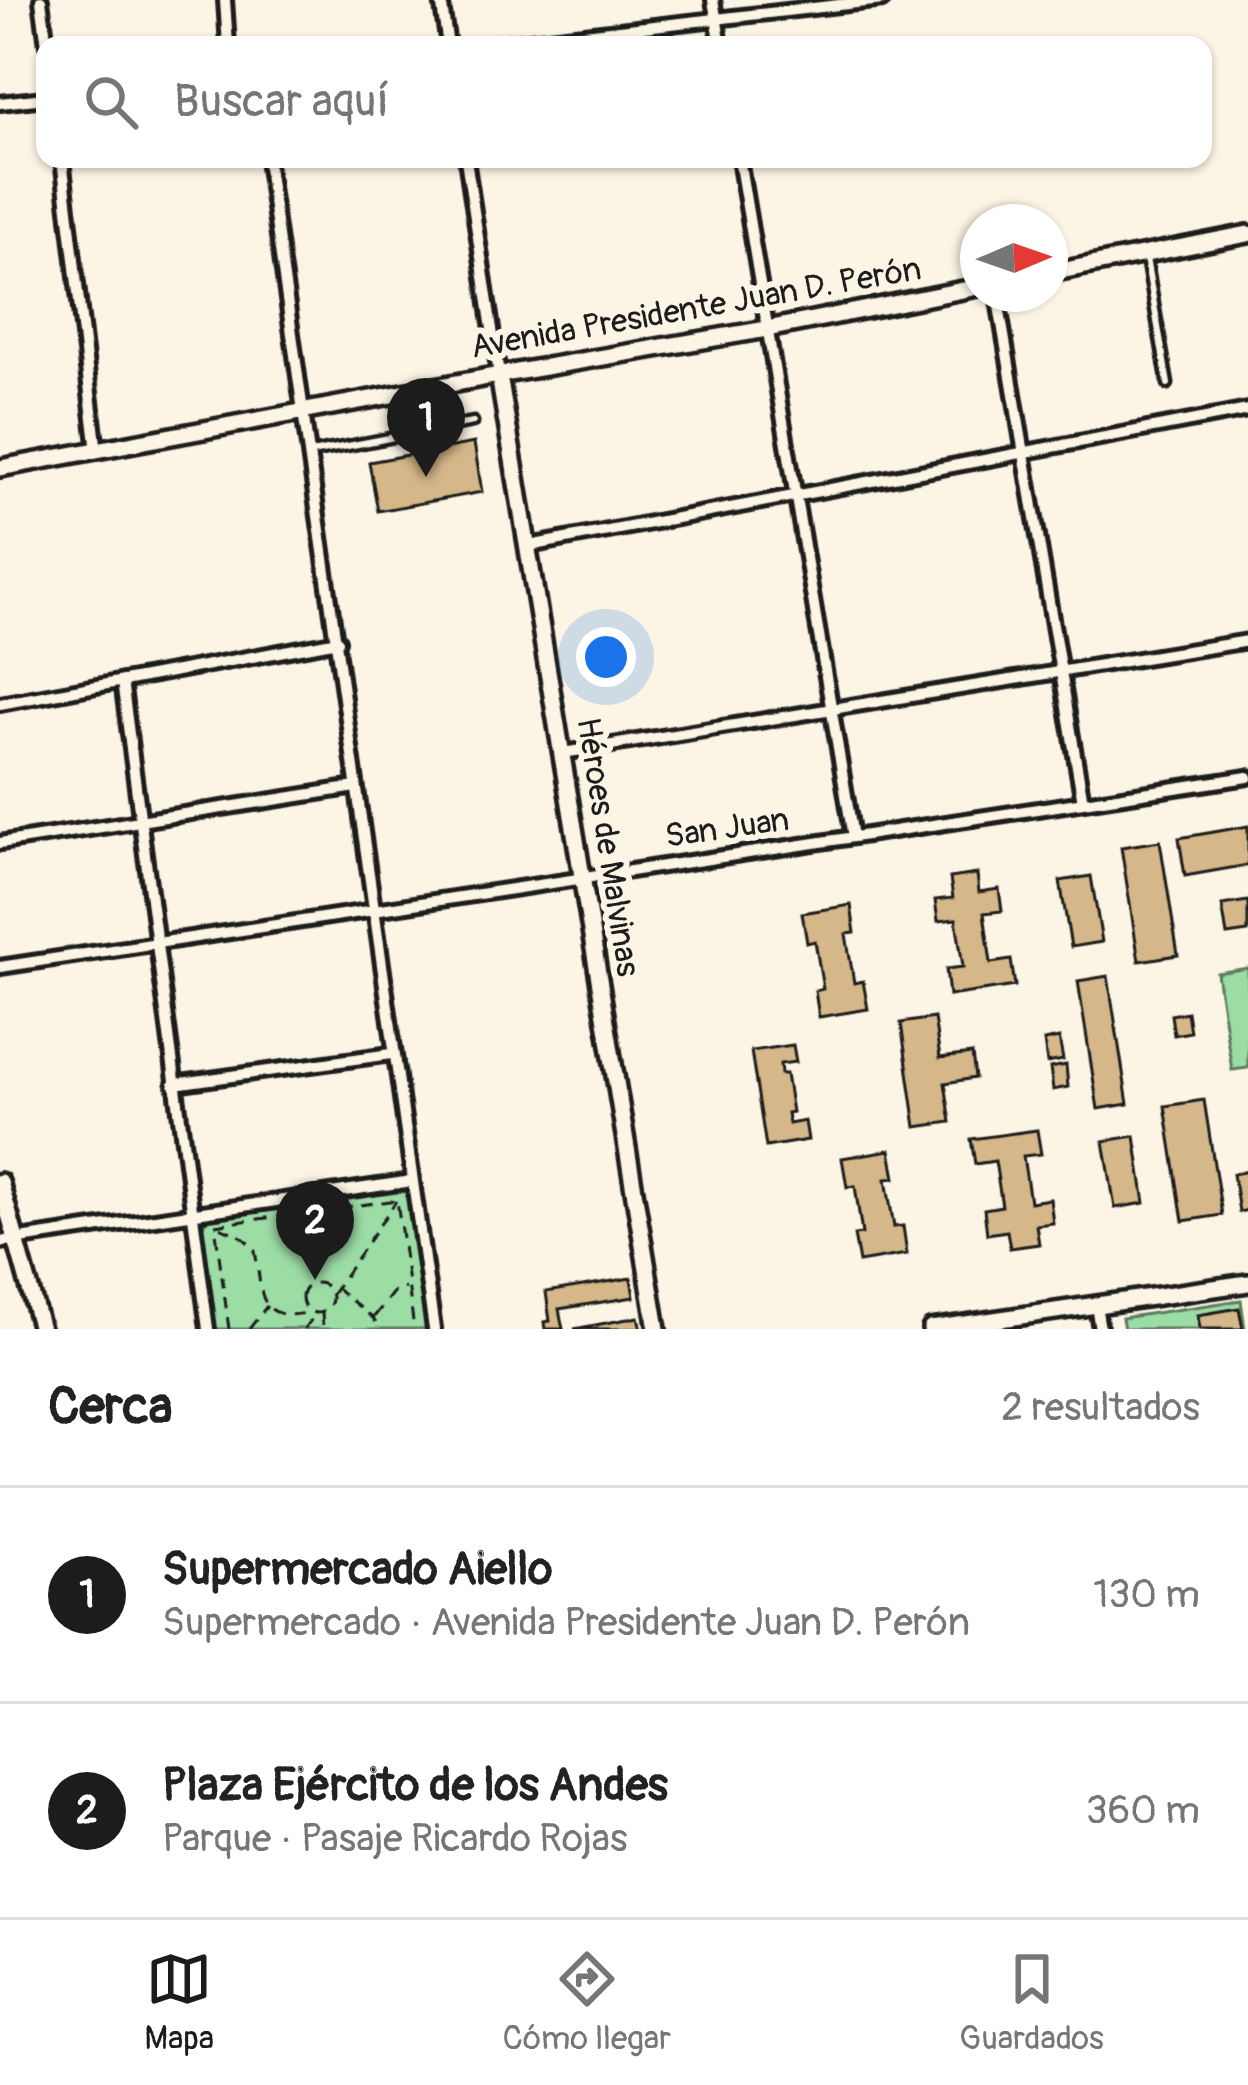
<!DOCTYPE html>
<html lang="es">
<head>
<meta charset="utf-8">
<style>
  :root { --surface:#fff; --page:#f6f6f6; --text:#222; --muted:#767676; --line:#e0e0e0; --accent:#1c1c1c }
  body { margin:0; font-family:Pangolin,sans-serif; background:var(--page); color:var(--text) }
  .compass { position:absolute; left:960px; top:204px; width:108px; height:108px; border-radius:50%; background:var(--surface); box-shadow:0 3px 9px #0004; rotate:88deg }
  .you { position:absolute; left:606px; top:657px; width:42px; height:42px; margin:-30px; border:9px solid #fff; border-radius:50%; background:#1a73e8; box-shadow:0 0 0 18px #1a73e833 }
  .badge { display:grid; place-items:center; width:78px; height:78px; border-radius:50%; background:var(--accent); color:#fff; font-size:39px; font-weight:700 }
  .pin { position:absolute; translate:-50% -99px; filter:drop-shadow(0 3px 6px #0008) }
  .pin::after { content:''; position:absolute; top:63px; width:42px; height:36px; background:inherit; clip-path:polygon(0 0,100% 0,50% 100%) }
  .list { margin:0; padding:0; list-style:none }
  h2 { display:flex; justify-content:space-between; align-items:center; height:156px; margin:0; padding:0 48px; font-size:51px }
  h2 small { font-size:39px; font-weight:400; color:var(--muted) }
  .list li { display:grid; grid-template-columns:78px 1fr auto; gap:36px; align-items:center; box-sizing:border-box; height:216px; padding:0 48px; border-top:3px solid var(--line) }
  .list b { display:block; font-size:45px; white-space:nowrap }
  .list p { margin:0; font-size:39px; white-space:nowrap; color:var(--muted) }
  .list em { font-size:39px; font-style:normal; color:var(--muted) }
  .icon { flex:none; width:66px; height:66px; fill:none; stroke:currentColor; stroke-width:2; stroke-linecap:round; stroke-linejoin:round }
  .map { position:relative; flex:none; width:1248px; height:1329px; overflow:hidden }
  .search { position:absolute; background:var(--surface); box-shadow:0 3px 9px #0004; left:36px; right:36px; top:36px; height:132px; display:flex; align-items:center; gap:30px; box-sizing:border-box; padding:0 42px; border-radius:24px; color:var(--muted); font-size:45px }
  .sheet { height:588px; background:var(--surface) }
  nav { display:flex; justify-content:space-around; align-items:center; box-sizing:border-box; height:168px; border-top:3px solid var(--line); background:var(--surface); font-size:33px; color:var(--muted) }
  nav a { display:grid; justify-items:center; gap:6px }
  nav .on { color:var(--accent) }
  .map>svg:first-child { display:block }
  .green { fill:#9cdca5; stroke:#5c7c60; stroke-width:3 }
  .building { fill:#d5b789; stroke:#1c1c1c; stroke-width:3 }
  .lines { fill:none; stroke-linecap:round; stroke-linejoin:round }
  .service-casing { stroke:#1c1c1c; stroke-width:15 }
  .minor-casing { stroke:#1c1c1c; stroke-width:20 }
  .secondary-casing { stroke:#1c1c1c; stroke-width:24 }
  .path { stroke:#1c1c1c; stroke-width:3; stroke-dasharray:12 9; stroke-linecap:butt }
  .service { stroke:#fcf5e5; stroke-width:6 }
  .minor { stroke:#fcf5e5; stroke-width:10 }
  .secondary { stroke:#fcf5e5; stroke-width:15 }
  .labels { text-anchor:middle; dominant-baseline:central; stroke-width:12; stroke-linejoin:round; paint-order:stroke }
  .street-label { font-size:33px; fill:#1c1c1c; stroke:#fcf5e5 }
</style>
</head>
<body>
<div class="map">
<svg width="1248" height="1329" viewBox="0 0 1248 1329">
  <rect width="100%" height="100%" fill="#fcf5e5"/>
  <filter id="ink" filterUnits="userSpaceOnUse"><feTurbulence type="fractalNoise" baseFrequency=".00833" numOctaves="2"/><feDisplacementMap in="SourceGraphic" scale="24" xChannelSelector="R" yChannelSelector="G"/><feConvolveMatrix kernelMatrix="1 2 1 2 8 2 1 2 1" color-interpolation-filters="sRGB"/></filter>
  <g filter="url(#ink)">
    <!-- green -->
    <path class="green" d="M1248,968V1068L1232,1070L1217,973Z
      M397,1188L404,1189L411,1198L429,1329H215L201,1230L207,1217Z
      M1241,1300L1245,1329H1124L1122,1318Z"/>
    <!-- building -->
    <path class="building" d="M474,443L482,492L378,511L369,462Z
      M1248,826V865L1185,876L1179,838Z
      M1160,841L1178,955L1139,961L1121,847Z
      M977,874L979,892L999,889L1002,911L984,913L991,963L1011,960L1015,986L949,996L946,969L963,967L956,919L938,921L935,900L953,898L950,878Z
      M1091,876L1102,942L1071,947L1060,881Z
      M1248,901V932L1227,935L1222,905Z
      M851,905L855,933L846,934L854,983L863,981L868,1009L819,1017L815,991L823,989L815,941L807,943L802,913Z
      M1108,976L1128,1104L1098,1109L1078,981Z
      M1187,1012L1190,1032L1174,1035L1171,1015Z
      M934,1018L940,1058L972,1054L975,1078L945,1083L951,1122L916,1127L901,1023Z
      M1059,1038L1063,1060L1047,1063L1044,1041Z
      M793,1045L796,1062L780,1064L781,1074H786L792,1112L787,1113L789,1124L805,1121L808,1140L766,1147L751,1051Z
      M1066,1065L1068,1087L1053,1090L1050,1068Z
      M1204,1100L1222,1215L1183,1221L1165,1106Z
      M1037,1130L1041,1154L1023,1156L1030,1202L1050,1199L1053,1223L1036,1225L1039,1244L1010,1248L1007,1231L987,1234L984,1209L1002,1206L995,1161L975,1164L971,1139Z
      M1135,1136L1145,1203L1115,1208L1104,1141Z
      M890,1150L895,1178L886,1179L894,1227L903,1226L907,1254L859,1262L854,1235L862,1234L855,1186L847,1187L842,1158Z
      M1248,1171V1210L1239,1212L1233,1174Z
      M631,1278L634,1297L559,1309L563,1329H545L544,1322L550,1321L546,1292Z
      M1239,1308L1243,1329H1200L1198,1315Z
      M638,1317L641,1329H574Z"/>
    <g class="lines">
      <!-- service casing -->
      <g class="service-casing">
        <path id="service" d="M1146,258L1168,384
          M311,453L473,422"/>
      </g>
      <!-- minor casing -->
      <g class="minor-casing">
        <path id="minor" d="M41,0L47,45
          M225,0L228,45
          M441,0L448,45
          M713,0L721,45
          M487,45L883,0
          M0,103L45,98
          M62,159L97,452
          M267,159C325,549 376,939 434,1329
          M466,159L499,375
          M739,159L853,837
          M997,294L1083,802
          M529,546L1248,410
          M122,681L208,1329
          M0,704L338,641
          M563,753L1248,641
          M0,843L356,787
          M0,967L1248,777
          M174,1084L391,1054
          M0,1242L412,1181
          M1096,1305L1100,1329"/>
      </g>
      <!-- secondary casing -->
      <g class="secondary-casing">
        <path id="secondary" d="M1050,273L1248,234
          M499,375L657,1329
          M0,468L499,375L767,329L978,287
          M0,1182L41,1329
          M931,1329L1248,1283"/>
      </g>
      <!-- path -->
      <path class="path" d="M220,1227L242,1237L254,1248C264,1282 250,1326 311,1312
        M302 1298a15 15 0 1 1 30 0a15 15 0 1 1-30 0Z
        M335,1287L373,1318L380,1329
        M332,1294L396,1201
        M322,1313L323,1329
        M374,1317L394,1291L405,1288
        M229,1329L215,1225L397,1200L414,1329
        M249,1329L267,1306
        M304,1329L315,1315"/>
      <!-- service -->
      <use href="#service" class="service"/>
      <!-- minor -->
      <use href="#minor" class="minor"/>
      <!-- secondary -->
      <use href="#secondary" class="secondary"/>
    </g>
  </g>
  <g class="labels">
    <!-- street labels -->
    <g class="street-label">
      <text transform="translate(696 308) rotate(-10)">Avenida Presidente Juan D. Perón</text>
      <text transform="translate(727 828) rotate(-8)">San Juan</text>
      <text transform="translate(608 847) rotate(81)">Héroes de Malvinas</text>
    </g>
  </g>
</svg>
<svg class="compass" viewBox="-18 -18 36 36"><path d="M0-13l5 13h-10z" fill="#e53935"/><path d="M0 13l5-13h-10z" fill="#767676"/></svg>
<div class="you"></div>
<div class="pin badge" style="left:426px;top:477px">1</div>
<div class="pin badge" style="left:315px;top:1280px">2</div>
<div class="search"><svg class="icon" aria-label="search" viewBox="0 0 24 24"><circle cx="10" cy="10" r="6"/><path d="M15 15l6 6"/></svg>Buscar aquí</div>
</div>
<section class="sheet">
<h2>Cerca<small>2 resultados</small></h2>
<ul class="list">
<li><span class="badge">1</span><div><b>Supermercado Aiello</b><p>Supermercado · Avenida Presidente Juan D. Perón</p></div><em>130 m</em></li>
<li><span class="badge">2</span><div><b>Plaza Ejército de los Andes</b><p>Parque · Pasaje Ricardo Rojas</p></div><em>360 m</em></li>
</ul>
</section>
<nav>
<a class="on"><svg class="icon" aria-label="map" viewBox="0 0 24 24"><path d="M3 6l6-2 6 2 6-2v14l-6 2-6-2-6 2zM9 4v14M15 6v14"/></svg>Mapa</a>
<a><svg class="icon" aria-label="directions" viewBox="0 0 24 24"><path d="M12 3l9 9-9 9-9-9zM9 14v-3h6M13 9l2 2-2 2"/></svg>Cómo llegar</a>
<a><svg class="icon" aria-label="saved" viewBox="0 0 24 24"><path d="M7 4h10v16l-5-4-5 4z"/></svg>Guardados</a>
</nav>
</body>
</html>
